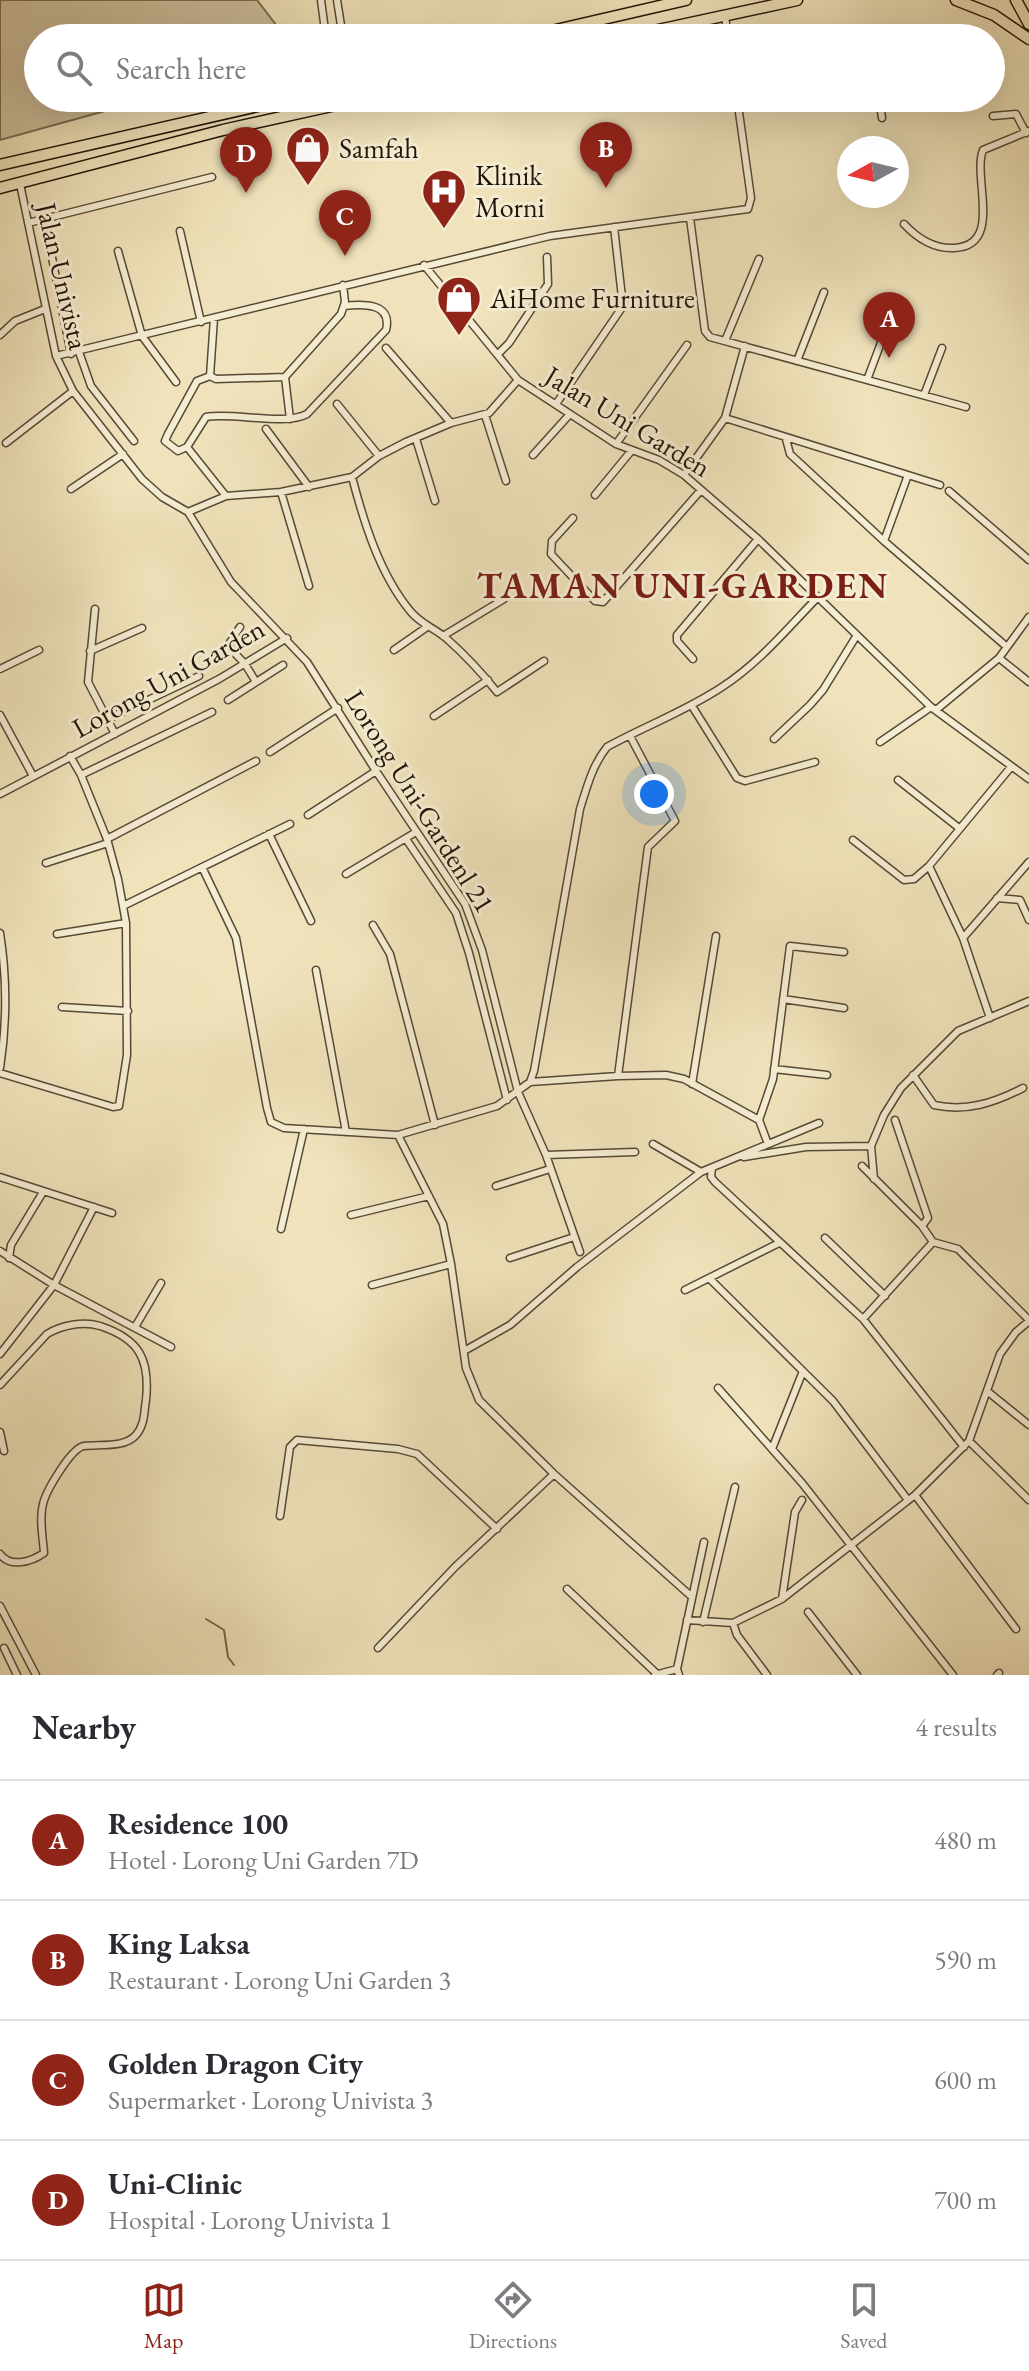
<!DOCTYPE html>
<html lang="en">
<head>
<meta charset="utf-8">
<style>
  :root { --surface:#fff; --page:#f7f7f7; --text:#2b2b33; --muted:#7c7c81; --line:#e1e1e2; --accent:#8f2418 }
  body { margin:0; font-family:"EB Garamond",serif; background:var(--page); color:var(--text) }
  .compass { position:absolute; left:837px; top:136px; width:72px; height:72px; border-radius:50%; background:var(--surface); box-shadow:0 8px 32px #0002; rotate:262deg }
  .you { position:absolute; left:654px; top:794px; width:28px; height:28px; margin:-20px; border:6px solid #fff; border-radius:50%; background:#1a73e8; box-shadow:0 0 0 12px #1a73e833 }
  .badge { display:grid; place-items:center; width:52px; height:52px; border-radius:50%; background:var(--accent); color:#fff; font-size:26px; font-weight:700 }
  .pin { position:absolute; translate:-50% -66px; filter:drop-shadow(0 2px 4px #0008) }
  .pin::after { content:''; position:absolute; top:42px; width:28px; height:24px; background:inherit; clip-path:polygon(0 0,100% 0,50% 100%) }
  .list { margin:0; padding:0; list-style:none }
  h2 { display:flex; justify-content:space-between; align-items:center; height:104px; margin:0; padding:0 32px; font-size:34px }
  h2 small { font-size:26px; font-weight:400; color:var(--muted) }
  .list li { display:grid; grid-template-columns:52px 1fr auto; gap:24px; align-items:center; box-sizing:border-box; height:120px; padding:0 32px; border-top:2px solid var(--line) }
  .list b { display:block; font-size:30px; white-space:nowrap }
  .list p { margin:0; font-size:26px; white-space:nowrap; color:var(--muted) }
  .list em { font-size:26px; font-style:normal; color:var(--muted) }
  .icon { flex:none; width:44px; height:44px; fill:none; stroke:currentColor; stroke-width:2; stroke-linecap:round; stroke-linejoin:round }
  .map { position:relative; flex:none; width:1029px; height:1675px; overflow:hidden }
  .search { position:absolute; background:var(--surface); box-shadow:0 8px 32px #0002; left:24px; right:24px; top:24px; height:88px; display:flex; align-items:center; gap:20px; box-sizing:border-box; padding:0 28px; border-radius:44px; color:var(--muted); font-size:30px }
  .sheet { height:584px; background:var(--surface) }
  nav { display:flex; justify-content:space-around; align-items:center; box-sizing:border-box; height:112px; border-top:2px solid var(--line); background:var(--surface); font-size:22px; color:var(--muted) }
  nav a { display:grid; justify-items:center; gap:4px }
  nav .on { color:var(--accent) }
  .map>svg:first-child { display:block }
  .green { fill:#cdc09d; stroke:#786b53; stroke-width:2 }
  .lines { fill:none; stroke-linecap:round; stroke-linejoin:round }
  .stream { stroke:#74674f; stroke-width:2 }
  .minor-casing { stroke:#564936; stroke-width:9 }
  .trunk-casing { stroke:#231609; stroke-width:13 }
  .minor { stroke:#f5edd3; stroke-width:6 }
  .trunk { stroke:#f0e3bb; stroke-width:10 }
  .labels { text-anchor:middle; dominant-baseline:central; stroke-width:6; stroke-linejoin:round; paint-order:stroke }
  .poi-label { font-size:28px; fill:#231609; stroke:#f5edd3; text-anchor:start }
  .street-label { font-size:28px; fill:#231609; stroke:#f5edd3 }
  .district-label { font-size:36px; font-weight:bold; letter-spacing:2px; fill:#7a1f14; stroke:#f5edd3 }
</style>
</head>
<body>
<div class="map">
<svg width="1029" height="1675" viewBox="0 0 1029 1675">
  <rect width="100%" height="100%" fill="#f0e3bb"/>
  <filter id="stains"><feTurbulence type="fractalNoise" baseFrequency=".0025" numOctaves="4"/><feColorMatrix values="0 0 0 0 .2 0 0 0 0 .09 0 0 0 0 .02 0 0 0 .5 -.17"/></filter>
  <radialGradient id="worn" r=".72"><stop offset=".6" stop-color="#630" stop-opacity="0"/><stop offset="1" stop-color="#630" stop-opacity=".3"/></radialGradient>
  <!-- green -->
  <path class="green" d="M0,0H257L283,34V38H38V98H152L0,140Z"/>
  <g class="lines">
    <!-- stream -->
    <path class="stream" d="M206,1619L224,1630L228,1657L234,1665"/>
    <!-- minor casing -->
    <g class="minor-casing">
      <path id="minor" d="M321,0L326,38
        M337,0L343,38
        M725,16L728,38
        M811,98L812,103
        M879,98L882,118
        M993,116L1016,114L1026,133
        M20,184L56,356L73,391L142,479L162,497L188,512L231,582L307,662L376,771L465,904L482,950L518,1092L546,1155L580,1252
        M44,217L71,354
        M690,218L705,331L710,337L966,407
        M28,223L212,177
        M904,224C917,238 933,249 954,248C1004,246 972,178 983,150L1029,131
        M180,231L201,322
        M118,251L142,336L176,382
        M424,265L518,380L616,444L659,460L684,475L758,539L931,707L1029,779
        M214,318L210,376L216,379L285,377L341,314L345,302L343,285
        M0,335L15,321L45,309
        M725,341L759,259
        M386,348L451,423
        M79,352L91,386L134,441
        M498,354L509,343L548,284L547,257
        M56,356L550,236L748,209L751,198L737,98
        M797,361L824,292
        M210,376L197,381L168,434L165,441L178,451L187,447L206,417C233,412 285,426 307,414L386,330C393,302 361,304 344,306
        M285,377L290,419
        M867,380L888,324
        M924,395L942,348
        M337,404L379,456
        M556,404L623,306L614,227
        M485,415L506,481
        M725,418L940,485
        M266,429L309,487
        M416,439L435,501
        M786,439L790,454L884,541L1007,647
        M6,443L73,391
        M616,444L687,345
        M187,447L226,496
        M533,455L570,414
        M684,475L725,418L745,346
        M352,477C364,523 380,575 411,612C421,624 434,628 446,638C464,654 482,673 497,692L544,661
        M71,489L123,454
        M949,491L1029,560
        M281,492L309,586
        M595,495L632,450
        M188,512L226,496L281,492L352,477L379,456L406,442L451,423L489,413L518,380
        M573,518L552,541L551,554L595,601L603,602L701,490
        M884,541L908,475
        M95,609L88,682L115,734
        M443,636L504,599
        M228,646L245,664L256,682
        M394,650L427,627
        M90,651L142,628
        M222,655L240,627
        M999,658L1029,682
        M693,659L677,641V635L758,539
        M0,669L39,650
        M228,700L283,665
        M692,706L737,778L745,781L815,762
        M936,710L999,658L1029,617
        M0,715L33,776
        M434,716L488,680
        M108,719L199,676
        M774,739L810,705L823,690L857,635
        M880,742L931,707
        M270,752L338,708
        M81,775L212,712
        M898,780L959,828
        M0,794L219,679L287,638
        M308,815L376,771
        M269,834L311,921
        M107,839L256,761
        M406,839L456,913L469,953L507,1100
        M853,840L904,880L914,879L929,866L1011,767
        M46,863L108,843
        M929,866L963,938L990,1018
        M202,867L236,938L267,1108L271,1122L284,1128L398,1135L497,1106L530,1082L618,1076L666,1075L684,1079L759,1120
        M346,874L416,832
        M997,898L1020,900L1029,920
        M123,906L290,824
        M373,925L390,954L435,1125
        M0,933C7,978 7,1023 0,1068
        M57,934L126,923
        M963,938L1029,862
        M316,970L346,1132
        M783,999L844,1008
        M62,1007L128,1011
        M774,1069L827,1075
        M0,1073L113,1107L119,1106L127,1055L126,923L118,879L107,839L81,775L70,756
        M913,1075L934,1105C966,1112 994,1103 1023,1088
        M618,1076L648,847L675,821L630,736
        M530,1082L534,1071L580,809C587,787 592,766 607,747C645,726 686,711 722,687C759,663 787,629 817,598
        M692,1084L716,936
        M895,1120L928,1218L922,1226
        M398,1135L443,1224L451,1264L466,1368L479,1400L554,1474L692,1597
        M653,1144L701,1172
        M768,1144L759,1120L773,1079L790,946L844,952
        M546,1155L635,1152
        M744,1157L806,1147L871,1146
        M862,1166L922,1226L933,1242
        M712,1168L711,1177L715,1182L863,1319L964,1447
        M0,1177L112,1213
        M874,1179L871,1146L884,1115L901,1088L958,1031L1029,1001
        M496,1186L550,1169
        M351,1215L429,1196
        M281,1229L304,1129
        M825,1238L885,1296
        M933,1242L958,1249L1029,1320
        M0,1251L54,1285L171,1347
        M9,1258L11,1245L43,1192
        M510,1258L574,1237
        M710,1279L833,1401L908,1500
        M372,1285L451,1264
        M685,1290L779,1243
        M863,1319L933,1242
        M135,1327L161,1283
        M464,1351L510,1325L577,1267L701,1172L819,1123
        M0,1354L54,1285L94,1207
        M0,1385L47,1334C62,1325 83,1321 100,1326C140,1339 150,1360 146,1400C144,1411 145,1425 136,1435C125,1448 100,1444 84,1446C71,1448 46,1491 43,1504C39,1519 43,1538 44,1553C31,1562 10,1568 0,1554
        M718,1388L802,1483L953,1675
        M987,1391L1029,1425
        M0,1432L4,1451
        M969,1441L1029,1500
        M772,1449L803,1371
        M915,1495L1016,1629
        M280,1516L290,1447L297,1440L398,1449L417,1454L497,1529
        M567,1589L656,1673
        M782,1599L795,1512L802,1500
        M0,1606L36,1675
        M808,1612L857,1675
        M687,1620L733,1623L782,1599L915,1495L969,1441L1000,1354L1016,1332L1029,1321
        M703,1622L735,1487
        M733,1623L737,1635L767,1675
        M4,1648L17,1675
        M378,1648L455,1567L554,1474
        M655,1675L677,1669
        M679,1675L677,1669L704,1542
        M997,1675L999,1673"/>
    </g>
    <!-- trunk casing -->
    <g class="trunk-casing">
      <path id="trunk" d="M956,0L994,15L1029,39
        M1016,0L1029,24
        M521,38L686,0
        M621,38L797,0
        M363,98H365
        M0,165L293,98
        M0,188L223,130L354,101"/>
    </g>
    <!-- minor -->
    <use href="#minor" class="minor"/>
    <!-- trunk -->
    <use href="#trunk" class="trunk"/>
  </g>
  <!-- icons -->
  <defs>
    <g id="shop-pin" transform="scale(2.3)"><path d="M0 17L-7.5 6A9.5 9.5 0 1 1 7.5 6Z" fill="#8f2418" stroke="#f5edd3"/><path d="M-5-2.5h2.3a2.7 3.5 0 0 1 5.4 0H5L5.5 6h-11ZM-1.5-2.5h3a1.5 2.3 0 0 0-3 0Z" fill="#fff"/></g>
    <g id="hospital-pin" transform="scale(2.3)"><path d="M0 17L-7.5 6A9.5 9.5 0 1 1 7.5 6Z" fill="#8f2418" stroke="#f5edd3"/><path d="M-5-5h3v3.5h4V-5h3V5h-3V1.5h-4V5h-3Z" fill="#fff"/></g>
  </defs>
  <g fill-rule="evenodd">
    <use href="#shop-pin" x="308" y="148"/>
    <use href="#hospital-pin" x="444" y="191"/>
    <use href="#shop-pin" x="459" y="298"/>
  </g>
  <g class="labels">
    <!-- poi labels -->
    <g class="poi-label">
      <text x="339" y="148">Samfah</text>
      <text x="475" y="175">Klinik<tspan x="475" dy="32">Morni</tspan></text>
      <text x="490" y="298">AiHome Furniture</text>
    </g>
    <!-- street labels -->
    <g class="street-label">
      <text transform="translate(63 276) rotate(77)">Jalan Univista</text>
      <text transform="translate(628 421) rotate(31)">Jalan Uni Garden</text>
      <text transform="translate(168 678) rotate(-29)">Lorong Uni Garden</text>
      <text transform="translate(420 801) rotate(58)">Lorong Uni-Gardenl 21</text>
    </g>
    <!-- district labels -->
    <g class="district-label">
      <text x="683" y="585">TAMAN UNI-GARDEN</text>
    </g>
  </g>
  <rect width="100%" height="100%" filter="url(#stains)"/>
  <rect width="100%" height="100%" fill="url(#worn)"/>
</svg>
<svg class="compass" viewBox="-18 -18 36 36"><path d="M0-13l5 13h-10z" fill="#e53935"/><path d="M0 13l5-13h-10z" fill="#7c7c81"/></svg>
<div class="you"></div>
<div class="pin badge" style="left:889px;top:358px">A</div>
<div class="pin badge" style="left:606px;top:188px">B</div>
<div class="pin badge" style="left:345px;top:256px">C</div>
<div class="pin badge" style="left:246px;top:193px">D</div>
<div class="search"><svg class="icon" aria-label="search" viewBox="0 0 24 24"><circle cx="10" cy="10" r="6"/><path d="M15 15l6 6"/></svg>Search here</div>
</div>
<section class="sheet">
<h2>Nearby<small>4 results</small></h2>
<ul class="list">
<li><span class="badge">A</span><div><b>Residence 100</b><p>Hotel · Lorong Uni Garden 7D</p></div><em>480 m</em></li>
<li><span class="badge">B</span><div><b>King Laksa</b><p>Restaurant · Lorong Uni Garden 3</p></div><em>590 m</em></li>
<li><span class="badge">C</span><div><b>Golden Dragon City</b><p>Supermarket · Lorong Univista 3</p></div><em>600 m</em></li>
<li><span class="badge">D</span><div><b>Uni-Clinic</b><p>Hospital · Lorong Univista 1</p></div><em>700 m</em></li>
</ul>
</section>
<nav>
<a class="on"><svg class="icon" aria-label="map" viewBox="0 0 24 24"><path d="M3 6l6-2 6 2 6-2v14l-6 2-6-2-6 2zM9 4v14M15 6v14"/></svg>Map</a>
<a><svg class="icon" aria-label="directions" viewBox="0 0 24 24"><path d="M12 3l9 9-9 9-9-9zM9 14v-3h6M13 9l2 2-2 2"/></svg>Directions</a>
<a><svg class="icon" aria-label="saved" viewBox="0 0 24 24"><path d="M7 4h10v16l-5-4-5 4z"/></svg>Saved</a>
</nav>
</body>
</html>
